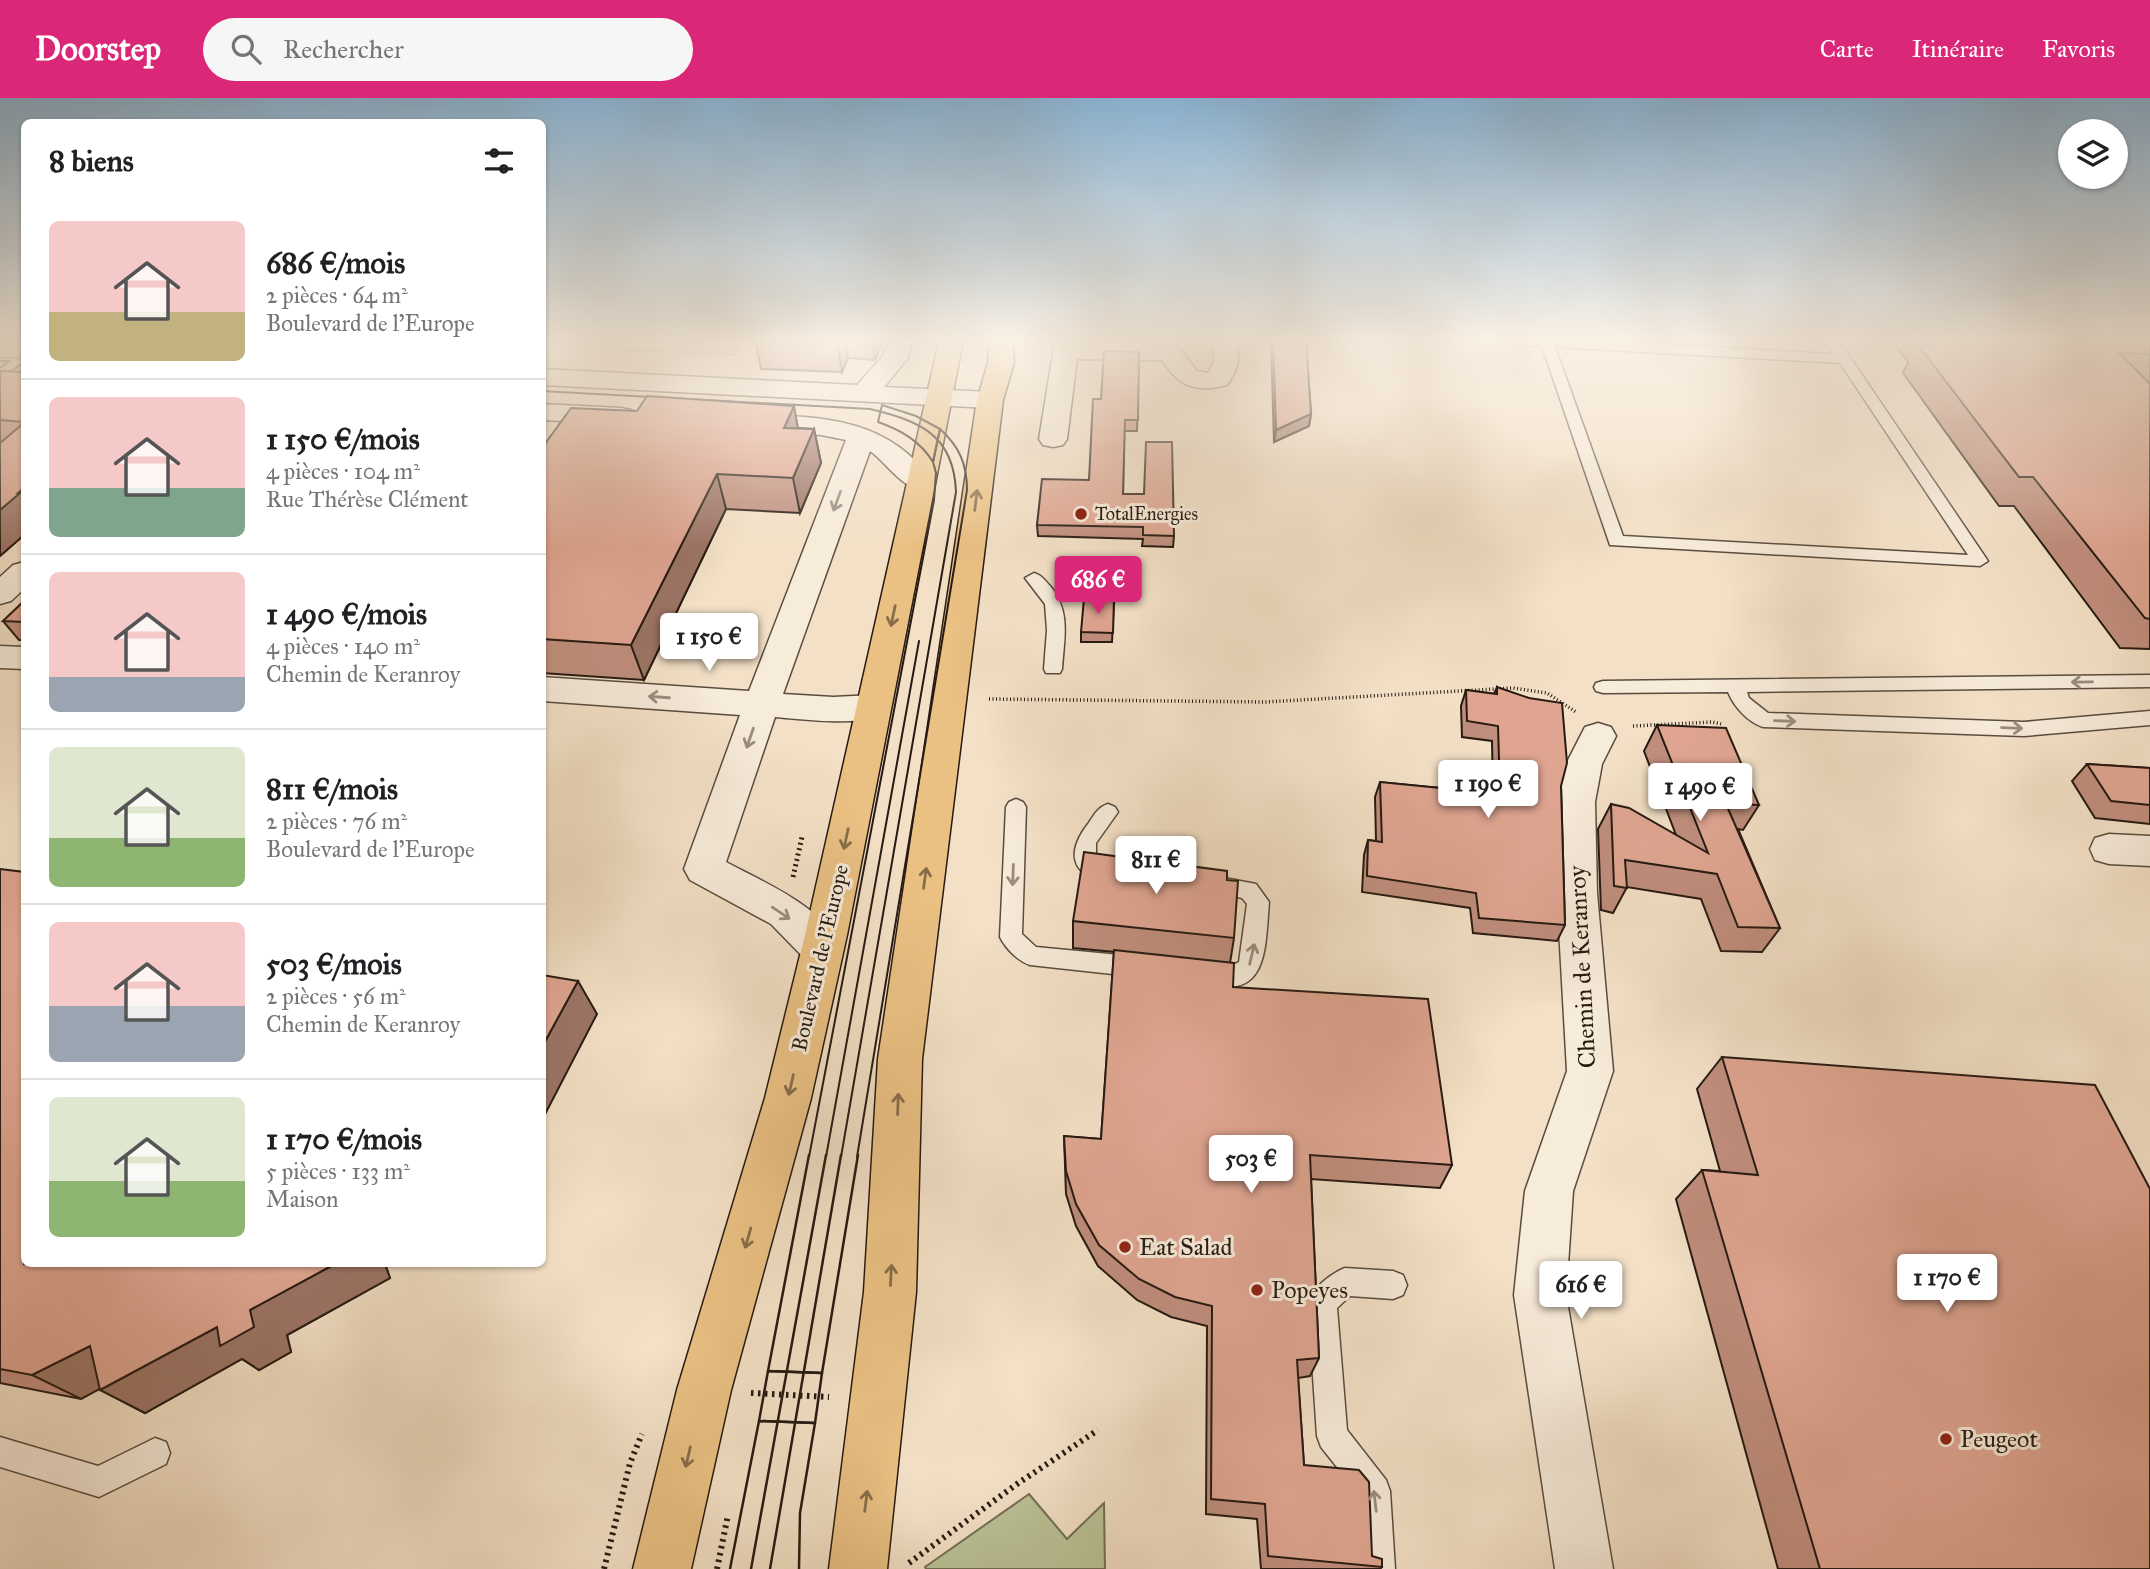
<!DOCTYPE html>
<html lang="fr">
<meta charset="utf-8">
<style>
:root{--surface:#fff;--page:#f6f6f6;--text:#202124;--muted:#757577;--line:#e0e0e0;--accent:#db2777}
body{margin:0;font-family:"IM FELL Great Primer",serif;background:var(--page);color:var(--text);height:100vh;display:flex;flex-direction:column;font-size:26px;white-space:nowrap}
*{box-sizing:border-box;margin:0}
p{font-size:23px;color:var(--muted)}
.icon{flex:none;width:38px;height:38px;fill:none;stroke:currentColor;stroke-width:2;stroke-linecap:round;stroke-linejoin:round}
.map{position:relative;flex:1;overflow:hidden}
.details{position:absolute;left:21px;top:21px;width:525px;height:1148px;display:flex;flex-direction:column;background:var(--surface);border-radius:10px;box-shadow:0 2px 5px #0004}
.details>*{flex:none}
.controls{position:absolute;left:2058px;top:21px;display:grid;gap:14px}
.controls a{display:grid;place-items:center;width:70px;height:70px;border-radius:50%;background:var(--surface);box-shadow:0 2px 5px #0004;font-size:35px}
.price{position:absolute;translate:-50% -60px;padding:0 16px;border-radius:7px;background:#fff;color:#222;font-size:23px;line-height:46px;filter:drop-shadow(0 2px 4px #0008)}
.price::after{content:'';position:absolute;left:50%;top:42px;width:21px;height:16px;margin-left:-10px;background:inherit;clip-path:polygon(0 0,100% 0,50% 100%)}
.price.on{background:var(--accent);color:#fff}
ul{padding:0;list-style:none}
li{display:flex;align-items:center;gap:21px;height:175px;padding:0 28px}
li+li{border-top:2px solid var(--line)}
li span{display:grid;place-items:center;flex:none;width:196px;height:140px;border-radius:10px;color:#555}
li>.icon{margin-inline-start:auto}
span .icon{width:84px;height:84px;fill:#fffc;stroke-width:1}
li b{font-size:30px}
h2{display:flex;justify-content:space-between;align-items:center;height:84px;padding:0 28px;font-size:30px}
header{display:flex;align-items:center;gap:42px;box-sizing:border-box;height:98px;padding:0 35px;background:var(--accent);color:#fff}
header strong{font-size:33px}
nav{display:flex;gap:38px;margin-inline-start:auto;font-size:24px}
.search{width:490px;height:63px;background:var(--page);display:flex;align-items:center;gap:18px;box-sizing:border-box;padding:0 24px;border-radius:38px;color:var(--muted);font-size:26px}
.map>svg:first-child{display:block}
.green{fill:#bac296;stroke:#706e54;stroke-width:2}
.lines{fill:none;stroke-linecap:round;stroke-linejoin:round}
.service-casing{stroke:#594c3f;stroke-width:3}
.minor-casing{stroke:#594c3f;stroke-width:3}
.primary-casing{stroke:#261a12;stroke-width:3}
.path-far2{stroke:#261a12;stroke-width:3.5;stroke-dasharray:1 2.5;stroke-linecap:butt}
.path-far1{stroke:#261a12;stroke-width:5;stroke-dasharray:2 3.5;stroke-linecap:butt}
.path{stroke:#261a12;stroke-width:6;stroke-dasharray:2.5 4.5;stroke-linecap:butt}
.service{fill:#f7ebda;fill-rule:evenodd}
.minor{fill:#f7ebda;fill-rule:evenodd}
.primary{fill:#eac083;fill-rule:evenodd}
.tram-far1{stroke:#261a12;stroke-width:2}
.tram{stroke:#261a12;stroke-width:2.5}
.wall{fill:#c08e7d;stroke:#261a12;stroke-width:2}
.shaded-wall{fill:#9c7466;stroke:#261a12;stroke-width:2}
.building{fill:#dfa591;stroke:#261a12;stroke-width:2}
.oneway{stroke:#886d4a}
.oneway2{stroke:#998d80}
.poi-dot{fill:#8f2418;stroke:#f7ebda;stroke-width:2.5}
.labels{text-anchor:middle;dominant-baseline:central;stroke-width:6;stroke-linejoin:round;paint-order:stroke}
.far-poi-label{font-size:18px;fill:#261a12;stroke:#f7ebda;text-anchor:start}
.street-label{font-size:21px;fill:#261a12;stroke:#f7ebda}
.near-street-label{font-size:24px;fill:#261a12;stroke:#f7ebda}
.near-poi-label{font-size:24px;fill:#261a12;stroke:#f7ebda;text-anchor:start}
</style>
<header>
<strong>Doorstep</strong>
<div class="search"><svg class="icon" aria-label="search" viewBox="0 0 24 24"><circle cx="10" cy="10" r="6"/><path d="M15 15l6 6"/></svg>Rechercher</div>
<nav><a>Carte</a><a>Itinéraire</a><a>Favoris</a></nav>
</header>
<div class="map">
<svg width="2150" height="1471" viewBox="0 0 2150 1471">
<rect width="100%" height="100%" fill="#f3e0c6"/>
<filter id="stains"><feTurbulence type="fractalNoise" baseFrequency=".00286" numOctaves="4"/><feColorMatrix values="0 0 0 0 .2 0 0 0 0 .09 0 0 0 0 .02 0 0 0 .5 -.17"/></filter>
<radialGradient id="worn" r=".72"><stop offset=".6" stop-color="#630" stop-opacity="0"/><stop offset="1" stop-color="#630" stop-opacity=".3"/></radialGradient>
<path class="green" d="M 1029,1396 L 1067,1441 L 1104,1405 L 1105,1471 L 926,1471 L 925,1469 Z"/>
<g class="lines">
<defs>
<g id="service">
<path d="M 1511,243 L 1596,243 L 1834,256 L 1825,243 L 1839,243 L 1988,463 L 1980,468 L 1610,447 L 1542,248 L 1518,247 ZM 1555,249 L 1840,265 L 1968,457 L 1623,438 Z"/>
<path d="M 1034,475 C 1042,477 1045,483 1051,489 C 1071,514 1064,541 1062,571 L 1060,575 L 1046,575 L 1044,571 L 1047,532 L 1045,506 L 1025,480 Z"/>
<path d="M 2150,577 L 2150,589 L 1747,594 L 1749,600 L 1768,615 L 2024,624 L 2150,613 L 2150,627 L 2024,638 L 1763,629 C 1748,624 1734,609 1728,594 L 1603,595 L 1596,593 L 1594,589 L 1596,585 L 1603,583 Z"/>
<path d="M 1016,701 L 1023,704 L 1026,709 L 1022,836 L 1036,849 L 1140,859 L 1148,862 L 1152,869 L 1148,876 L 1140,879 L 1030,867 C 1018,863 1006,851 1000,839 L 1006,709 L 1009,704 Z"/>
<path d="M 1108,706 L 1115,709 L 1118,714 L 1096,745 L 1096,760 L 1111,775 L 1108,781 L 1100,783 C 1067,773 1070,749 1088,726 C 1094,717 1098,709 1108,706 Z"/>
<path d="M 1209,777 L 1256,786 L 1269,804 C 1265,854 1268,907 1198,883 L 1194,876 L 1198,869 C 1212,864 1225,872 1239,864 L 1247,806 L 1242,800 L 1201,792 L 1198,786 L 1201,780 Z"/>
<path d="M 1345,1170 L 1393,1173 L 1403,1177 L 1407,1187 L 1403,1197 L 1393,1201 L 1350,1198 L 1337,1210 L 1347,1332 L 1386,1382 L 1390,1393 L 1395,1471 L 1363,1471 L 1360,1398 L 1321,1349 L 1317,1338 L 1308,1204 C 1314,1189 1330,1176 1345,1170 Z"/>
<path d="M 0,1339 L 98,1368 L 155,1340 L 166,1344 L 170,1355 L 166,1366 L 99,1399 L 0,1369 Z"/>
</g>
<g id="minor">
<path d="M 0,243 L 24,246 L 24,260 L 0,259 Z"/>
<path d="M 889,243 L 913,243 L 907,261 L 884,289 L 990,294 L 999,296 L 1003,302 L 999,308 L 990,310 L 542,287 L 542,271 L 857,287 L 882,259 Z"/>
<path d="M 1055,243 L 1170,247 L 1179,250 L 1197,273 L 1208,275 L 1214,263 L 1213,243 L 1237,243 C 1240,261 1238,273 1227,287 C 1196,295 1179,289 1162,262 L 1077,261 L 1067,341 L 1063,347 L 1053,349 L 1043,347 L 1039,341 Z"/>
<path d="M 542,306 L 621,310 L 631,312 L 634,318 L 631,324 L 621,326 L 542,322 Z"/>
<path d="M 744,316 C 817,319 887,317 933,384 L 929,390 C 904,396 889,366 870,353 L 783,596 L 833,599 L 874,597 L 886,601 L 891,609 L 886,617 C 851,628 811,622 775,619 L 726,764 C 767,786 820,807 843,851 L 837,863 L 822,868 L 807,863 L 771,826 L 690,782 L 684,771 L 740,617 L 542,603 L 542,579 L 749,593 L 846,342 L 821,337 L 734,330 L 730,324 L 734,318 Z"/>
<path d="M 24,464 L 24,491 L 11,503 L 0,506 L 0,479 L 13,467 Z"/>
<path d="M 0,548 L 24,549 L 24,571 L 0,570 Z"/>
<path d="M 1598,625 L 1611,629 L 1616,638 L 1602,666 L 1595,704 L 1597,795 L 1613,973 L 1573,1093 L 1566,1197 L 1613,1471 L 1555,1471 L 1514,1197 L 1525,1093 L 1567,973 L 1557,795 L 1557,704 L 1566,666 L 1585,629 Z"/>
<path d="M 2109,736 L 2150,738 L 2150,768 L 2109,766 L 2095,762 L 2090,751 L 2095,740 Z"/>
</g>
<g id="primary">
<path d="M 939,243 L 963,243 L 847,837 L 811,1000 L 731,1292 L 691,1471 L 633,1471 L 677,1292 L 765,1000 L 805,837 Z"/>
<path d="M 989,243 L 1013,243 L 1014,265 L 1003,302 L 922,961 L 916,1194 L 887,1471 L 829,1471 L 864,1194 L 878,961 L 977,302 L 988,265 Z"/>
</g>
</defs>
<use href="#service" class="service-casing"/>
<use href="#minor" class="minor-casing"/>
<use href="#primary" class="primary-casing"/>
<g class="path-far2">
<path d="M 617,251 L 735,256"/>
<path d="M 734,257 L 742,243"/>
<path d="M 989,601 L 1265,604 L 1513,590 L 1547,595 L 1576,614"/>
<path d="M 1633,628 L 1712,624 L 1721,626"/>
</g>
<path class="path-far1" d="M 793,779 L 802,739"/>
<g class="path">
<path d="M 751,1295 L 829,1299"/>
<path d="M 909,1465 L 1017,1386 L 1098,1332"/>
<path d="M 604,1471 L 630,1365 L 642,1336"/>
<path d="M 717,1471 L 728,1417"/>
</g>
<use href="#service" class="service"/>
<use href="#minor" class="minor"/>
<use href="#primary" class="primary"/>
<g class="tram-far1">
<path d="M 0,263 L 9,263 L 0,270"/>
<path d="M 24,264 L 7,276 L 24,277"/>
<path d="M 542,293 L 870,311 C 920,323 954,337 956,394 L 841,1059"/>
<path d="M 882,307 L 916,318 L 940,331 L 933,364 C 920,343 901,332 878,324 Z"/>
<path d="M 809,1059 L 934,402 L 936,375 L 933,364 L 940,331 C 959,348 967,366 967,392 L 857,1059"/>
<path d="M 826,1059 L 919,543"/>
</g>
<g class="tram">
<path d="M 809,1057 L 768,1273 L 822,1275 L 858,1057"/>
<path d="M 768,1273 L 822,1275 L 815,1325 L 759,1323 Z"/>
<path d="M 730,1471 L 759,1323 L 815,1325 L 800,1415 L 799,1471"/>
<path d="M 751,1471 L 826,1057"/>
<path d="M 770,1471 L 841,1057"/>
</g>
</g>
<g class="wall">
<path d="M 755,243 L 883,243 L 875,262 L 848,260 L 842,274 L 761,271 Z"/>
<path d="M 1271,243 L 1306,243 L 1311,316 L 1309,328 L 1274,344 Z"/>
<path d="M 1892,243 L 2150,243 L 2150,284 L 2148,284 L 2150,286 L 2150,551 L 2120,550 L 2014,408 L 1999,408 L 1903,275 L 1908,264 Z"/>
<path d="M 1139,254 L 1137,333 L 1124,333 L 1123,396 L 1174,438 L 1173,449 L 1142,448 L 1143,441 L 1038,438 L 1037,427 L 1089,382 L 1101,301 Z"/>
<path d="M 0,273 L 24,274 L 24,437 L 0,458 Z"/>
<path d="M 798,330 L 814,331 L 821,365 L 800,415 L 726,411 L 644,582 L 542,575 L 542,350 Z"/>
<path d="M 1114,501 L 1112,544 L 1081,544 L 1081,534 Z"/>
<path d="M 24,503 L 24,542 L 19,542 L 3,523 Z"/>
<path d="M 1497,589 L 1561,688 L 1565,827 L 1557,843 L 1473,835 L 1470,810 L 1362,794 L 1364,757 L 1368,742 L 1376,743 L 1375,699 L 1380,684 L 1493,695 L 1492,643 L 1462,639 L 1461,608 L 1466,592 L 1494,596 Z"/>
<path d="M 1657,627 L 1759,707 L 1743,732 L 1738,731 L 1780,830 L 1762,854 L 1721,853 L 1701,801 L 1627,789 L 1613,815 L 1601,812 L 1598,731 L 1611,706 L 1676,737 L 1644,653 Z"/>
<path d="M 2087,666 L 2150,670 L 2150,726 L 2095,720 L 2072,683 Z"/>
<path d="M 0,771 L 24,1166 L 385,1166 L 390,1180 L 287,1237 L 291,1254 L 259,1272 L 242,1261 L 145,1315 L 99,1291 L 81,1301 L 0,1285 Z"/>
<path d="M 1227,782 L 1234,840 L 1230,865 L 1233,889 L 1452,1067 L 1440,1090 L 1311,1081 L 1319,1260 L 1310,1278 L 1298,1280 L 1304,1367 L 1372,1458 L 1382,1469 L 1380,1471 L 1261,1471 L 1257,1421 L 1206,1416 L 1207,1228 L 1171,1219 L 1137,1202 L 1098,1168 L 1076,1128 L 1066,1096 L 1064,1038 L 1101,1041 L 1114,854 L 1073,850 L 1073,823 Z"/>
<path d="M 1722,959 L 2150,1471 L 1778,1471 L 1676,1101 L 1702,1072 L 1720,1073 L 1697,991 Z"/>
</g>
<g class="shaded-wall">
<path d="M 837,243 L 845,243 L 848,260 L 842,274 Z"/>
<path d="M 873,243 L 883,243 L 875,262 Z"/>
<path d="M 794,308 L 800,342 L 784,330 Z"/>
<path d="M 1311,316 L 1309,328 L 1274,344 L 1276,332 Z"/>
<path d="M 814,331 L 821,365 L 800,415 L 793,380 Z"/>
<path d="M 717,376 L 726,411 L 644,582 L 631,547 Z"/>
<path d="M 24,390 L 24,437 L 0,458 L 0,412 Z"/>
<path d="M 578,883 L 597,916 L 542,1022 L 542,949 Z"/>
<path d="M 335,1166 L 385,1166 L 390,1180 L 287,1237 L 291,1254 L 259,1272 L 242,1261 L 145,1315 L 100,1292 Z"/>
<path d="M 90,1248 L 135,1272 L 81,1301 L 32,1277 Z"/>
</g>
<g class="building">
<path d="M 1273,243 L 1306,243 L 1311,316 L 1276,332 Z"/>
<path d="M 1928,243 L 2150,243 L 2150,256 L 2119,255 L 2150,286 L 2150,521 L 2145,520 L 2033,379 L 2019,379 L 1918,247 L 1932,248 Z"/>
<path d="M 1104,253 L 1139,254 L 1138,322 L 1125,322 L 1123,396 L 1144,396 L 1146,344 L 1172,344 L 1174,438 L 1143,437 L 1143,429 L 1037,427 L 1042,381 L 1089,382 L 1093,301 L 1101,301 Z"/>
<path d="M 0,273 L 24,274 L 24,324 L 0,322 Z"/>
<path d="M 647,298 L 794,308 L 784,330 L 814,331 L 793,380 L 717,376 L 631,547 L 542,541 L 542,350 L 571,310 L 637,313 Z"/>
<path d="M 24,325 L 24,390 L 18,395 L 20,395 L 0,412 L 0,345 Z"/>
<path d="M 1084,500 L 1114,501 L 1113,535 L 1081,534 Z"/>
<path d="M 24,503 L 24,524 L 3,523 Z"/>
<path d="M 1497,589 L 1529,600 L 1562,605 L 1567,665 L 1561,688 L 1565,827 L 1479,820 L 1476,795 L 1367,778 L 1368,742 L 1382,744 L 1380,684 L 1500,696 L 1498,628 L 1467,623 L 1466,592 L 1497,596 Z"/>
<path d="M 1657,627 L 1726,630 L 1759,707 L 1726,706 L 1780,830 L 1738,829 L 1717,776 L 1625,762 L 1627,790 L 1614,788 L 1611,706 L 1629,710 L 1708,755 Z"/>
<path d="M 2087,666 L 2150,670 L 2150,707 L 2111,703 Z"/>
<path d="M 1084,754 L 1227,773 L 1227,782 L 1238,783 L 1234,840 L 1073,823 Z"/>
<path d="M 0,771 L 24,774 L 24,1166 L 335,1166 L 250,1212 L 254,1229 L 220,1248 L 217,1229 L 100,1292 L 90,1248 L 32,1277 L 0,1271 Z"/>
<path d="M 1114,852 L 1234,865 L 1233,889 L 1428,901 L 1452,1067 L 1310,1057 L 1319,1260 L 1297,1262 L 1304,1367 L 1359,1372 L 1369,1384 L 1372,1458 L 1382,1461 L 1382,1469 L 1268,1458 L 1265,1406 L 1211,1401 L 1212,1208 L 1175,1199 L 1139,1181 L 1099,1147 L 1076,1106 L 1066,1073 L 1064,1038 L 1101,1041 Z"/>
<path d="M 542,877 L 578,883 L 542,949 Z"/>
<path d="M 1722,959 L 2095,987 L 2150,1091 L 2150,1471 L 1820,1471 L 1702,1072 L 1758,1077 Z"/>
</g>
<defs><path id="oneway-shaft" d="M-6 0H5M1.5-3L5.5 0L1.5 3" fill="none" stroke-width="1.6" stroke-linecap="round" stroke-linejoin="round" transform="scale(1.75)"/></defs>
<g class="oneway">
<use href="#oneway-shaft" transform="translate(976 402) rotate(-83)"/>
<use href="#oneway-shaft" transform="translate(893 518) rotate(102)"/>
<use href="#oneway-shaft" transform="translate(846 741) rotate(102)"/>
<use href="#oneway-shaft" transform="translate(925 780) rotate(-82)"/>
<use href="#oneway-shaft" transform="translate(791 987) rotate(103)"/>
<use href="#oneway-shaft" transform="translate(898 1006) rotate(-88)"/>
<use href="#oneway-shaft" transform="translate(748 1140) rotate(106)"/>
<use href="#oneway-shaft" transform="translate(891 1177) rotate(-87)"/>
<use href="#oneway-shaft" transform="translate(688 1359) rotate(103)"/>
<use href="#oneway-shaft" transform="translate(866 1403) rotate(-83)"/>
</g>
<g class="oneway2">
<use href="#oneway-shaft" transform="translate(837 403) rotate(110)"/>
<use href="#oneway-shaft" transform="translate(2082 584) rotate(179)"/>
<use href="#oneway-shaft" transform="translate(659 599) rotate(-176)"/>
<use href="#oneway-shaft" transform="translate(1785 623) rotate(2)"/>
<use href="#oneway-shaft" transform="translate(2012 630) rotate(2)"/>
<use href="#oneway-shaft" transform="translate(750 640) rotate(109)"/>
<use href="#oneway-shaft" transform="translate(1013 777) rotate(92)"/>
<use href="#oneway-shaft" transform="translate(781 815) rotate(34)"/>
<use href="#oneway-shaft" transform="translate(1252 856) rotate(-77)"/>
<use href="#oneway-shaft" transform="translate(1375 1403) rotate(-97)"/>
</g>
<linearGradient id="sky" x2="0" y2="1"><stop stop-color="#8bb6d8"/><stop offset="0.54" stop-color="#faf1e5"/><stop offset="1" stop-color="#faf1e5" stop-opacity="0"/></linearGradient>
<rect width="2150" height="449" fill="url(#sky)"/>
<g class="poi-dot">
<circle cx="1081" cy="416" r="7"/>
<circle cx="1125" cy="1149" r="7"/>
<circle cx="1257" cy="1192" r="7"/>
<circle cx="1946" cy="1341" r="7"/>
</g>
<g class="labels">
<g class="far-poi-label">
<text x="1095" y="416">TotalEnergies</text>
</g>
<g class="street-label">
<text transform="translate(820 860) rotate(-77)">Boulevard de l'Europe</text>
</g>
<g class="near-street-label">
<text transform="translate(1582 869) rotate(-93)">Chemin de Keranroy</text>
</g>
<g class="near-poi-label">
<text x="1139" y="1149">Eat Salad</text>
<text x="1271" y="1192">Popeyes</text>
<text x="1960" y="1341">Peugeot</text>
</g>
</g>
<rect width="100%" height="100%" filter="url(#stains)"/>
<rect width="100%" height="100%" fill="url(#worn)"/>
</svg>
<div class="controls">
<a><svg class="icon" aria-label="layers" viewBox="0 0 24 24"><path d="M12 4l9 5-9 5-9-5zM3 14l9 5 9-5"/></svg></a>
</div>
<b class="price on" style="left:1098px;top:518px">686 €</b>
<b class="price" style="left:709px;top:575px">1 150 €</b>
<b class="price" style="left:1488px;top:722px">1 190 €</b>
<b class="price" style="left:1700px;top:725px">1 490 €</b>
<b class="price" style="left:1156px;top:798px">811 €</b>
<b class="price" style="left:1251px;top:1097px">503 €</b>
<b class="price" style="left:1947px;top:1216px">1 170 €</b>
<b class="price" style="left:1581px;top:1223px">616 €</b>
<section class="details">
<h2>8 biens<svg class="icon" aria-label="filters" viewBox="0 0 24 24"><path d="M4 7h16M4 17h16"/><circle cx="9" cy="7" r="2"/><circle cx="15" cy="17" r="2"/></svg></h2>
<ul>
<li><span style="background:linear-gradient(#f6c9c9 65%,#c2b280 0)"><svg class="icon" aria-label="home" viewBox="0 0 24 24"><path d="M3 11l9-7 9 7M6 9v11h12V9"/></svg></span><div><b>686 €/mois</b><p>2 pièces · 64 m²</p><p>Boulevard de l'Europe</p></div></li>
<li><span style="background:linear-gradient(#f6c9c9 65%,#7fa58c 0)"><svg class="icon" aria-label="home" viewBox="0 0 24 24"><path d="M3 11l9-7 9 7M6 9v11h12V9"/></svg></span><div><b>1 150 €/mois</b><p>4 pièces · 104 m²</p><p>Rue Thérèse Clément</p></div></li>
<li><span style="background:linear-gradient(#f6c9c9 75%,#9aa5b1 0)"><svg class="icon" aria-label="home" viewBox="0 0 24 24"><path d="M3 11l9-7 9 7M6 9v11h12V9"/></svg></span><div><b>1 490 €/mois</b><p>4 pièces · 140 m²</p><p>Chemin de Keranroy</p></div></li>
<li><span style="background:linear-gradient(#dfe7d0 65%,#8fb573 0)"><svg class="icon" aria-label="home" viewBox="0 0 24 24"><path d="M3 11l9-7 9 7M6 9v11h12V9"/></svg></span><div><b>811 €/mois</b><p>2 pièces · 76 m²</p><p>Boulevard de l'Europe</p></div></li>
<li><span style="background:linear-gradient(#f6c9c9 60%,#9aa5b1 0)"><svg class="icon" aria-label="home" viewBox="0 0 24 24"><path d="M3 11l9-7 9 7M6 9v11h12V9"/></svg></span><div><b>503 €/mois</b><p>2 pièces · 56 m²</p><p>Chemin de Keranroy</p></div></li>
<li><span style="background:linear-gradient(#dfe7d0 60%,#8fb573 0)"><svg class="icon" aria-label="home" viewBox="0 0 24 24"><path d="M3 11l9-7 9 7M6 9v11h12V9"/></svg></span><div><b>1 170 €/mois</b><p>5 pièces · 133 m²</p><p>Maison</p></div></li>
</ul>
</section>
</div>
